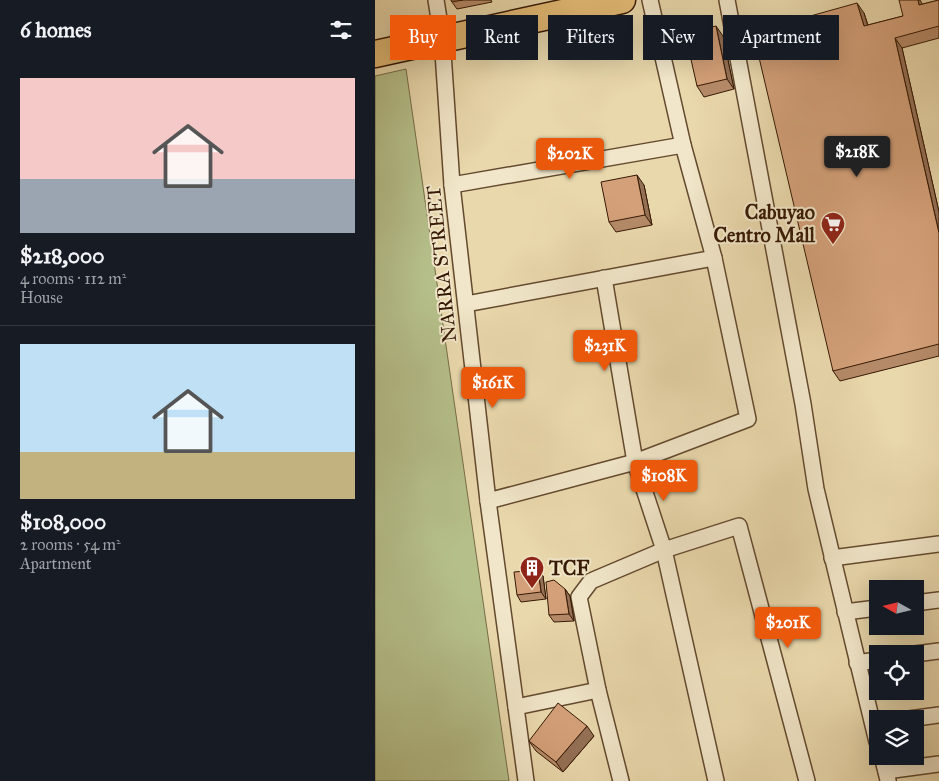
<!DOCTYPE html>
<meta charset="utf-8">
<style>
:root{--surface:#171b24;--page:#20242c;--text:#f1f3f6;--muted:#9ea1a6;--line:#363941;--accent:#ea580c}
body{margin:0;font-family:"IM FELL Great Primer",serif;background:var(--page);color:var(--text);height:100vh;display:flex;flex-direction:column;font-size:19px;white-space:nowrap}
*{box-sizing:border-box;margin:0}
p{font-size:16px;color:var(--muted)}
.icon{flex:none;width:28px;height:28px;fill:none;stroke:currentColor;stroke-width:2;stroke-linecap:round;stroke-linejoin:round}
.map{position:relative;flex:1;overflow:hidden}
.sheet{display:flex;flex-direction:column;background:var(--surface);width:375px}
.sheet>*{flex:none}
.guide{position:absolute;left:15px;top:15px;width:474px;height:45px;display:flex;gap:10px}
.needle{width:32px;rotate:278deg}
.fabs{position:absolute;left:494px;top:580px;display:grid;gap:10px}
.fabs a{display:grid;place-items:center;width:55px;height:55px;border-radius:0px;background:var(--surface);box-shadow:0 5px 20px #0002;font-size:25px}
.price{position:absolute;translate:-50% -42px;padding:0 11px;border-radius:5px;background:var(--accent);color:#fff;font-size:16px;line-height:32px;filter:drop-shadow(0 1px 2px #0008)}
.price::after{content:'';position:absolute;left:50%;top:30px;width:15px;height:11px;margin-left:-8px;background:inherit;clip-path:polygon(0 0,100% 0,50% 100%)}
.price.on{background:#222;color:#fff}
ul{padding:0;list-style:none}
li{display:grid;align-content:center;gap:10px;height:265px;padding:0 20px}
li+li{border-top:1px solid var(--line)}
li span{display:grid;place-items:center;height:155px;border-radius:0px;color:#555}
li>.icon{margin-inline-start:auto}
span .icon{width:90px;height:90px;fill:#fffc;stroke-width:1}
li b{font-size:21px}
h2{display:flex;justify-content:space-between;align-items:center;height:60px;padding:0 20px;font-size:21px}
.pill{padding:0 18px;border-radius:0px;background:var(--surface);box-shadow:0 5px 20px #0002;font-size:18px;line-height:45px}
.pill.on{background:var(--accent);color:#fff}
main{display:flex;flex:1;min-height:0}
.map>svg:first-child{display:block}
.green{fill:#b5bf8a;stroke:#766c47}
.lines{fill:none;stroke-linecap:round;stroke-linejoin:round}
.street-casing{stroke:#63492e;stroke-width:18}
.highway-casing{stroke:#361904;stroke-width:29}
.street{stroke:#f1e6c9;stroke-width:15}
.highway{stroke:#e4bc76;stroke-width:26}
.wall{fill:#b58a68;stroke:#361904}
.shaded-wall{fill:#947055;stroke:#361904}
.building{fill:#d3a079;stroke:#361904}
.labels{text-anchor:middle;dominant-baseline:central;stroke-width:4;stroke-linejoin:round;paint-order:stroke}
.poi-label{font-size:20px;font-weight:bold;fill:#361904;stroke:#f1e6c9;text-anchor:end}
.street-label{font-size:20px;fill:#361904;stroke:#f1e6c9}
</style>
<main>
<section class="sheet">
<h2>6 homes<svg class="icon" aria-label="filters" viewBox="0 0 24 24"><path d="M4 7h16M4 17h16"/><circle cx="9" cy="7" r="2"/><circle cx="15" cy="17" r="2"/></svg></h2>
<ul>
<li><span style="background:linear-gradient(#f6c9c9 65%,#9aa5b1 0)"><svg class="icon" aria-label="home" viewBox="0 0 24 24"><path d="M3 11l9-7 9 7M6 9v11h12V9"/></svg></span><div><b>$218,000</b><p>4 rooms · 112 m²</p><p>House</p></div></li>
<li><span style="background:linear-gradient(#bfe0f5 70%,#c2b280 0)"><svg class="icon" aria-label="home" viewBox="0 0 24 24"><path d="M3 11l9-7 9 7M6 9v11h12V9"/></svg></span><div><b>$108,000</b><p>2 rooms · 54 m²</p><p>Apartment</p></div></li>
</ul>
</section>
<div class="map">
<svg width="564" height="781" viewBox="0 0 564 781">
<rect width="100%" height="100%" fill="#e9d8ac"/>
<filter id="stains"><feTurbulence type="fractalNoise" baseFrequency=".004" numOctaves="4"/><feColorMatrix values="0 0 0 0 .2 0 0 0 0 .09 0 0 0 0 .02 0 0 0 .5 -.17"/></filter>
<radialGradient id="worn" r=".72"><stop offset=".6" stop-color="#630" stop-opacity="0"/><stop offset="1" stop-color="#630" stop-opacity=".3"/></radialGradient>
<path class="green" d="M 31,69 L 134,781 L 0,781 L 0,76 Z"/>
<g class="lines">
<defs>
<g id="street">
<path d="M 61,0 L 67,38 L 77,185 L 113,501 L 151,781"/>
<path d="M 352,0 L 428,404 L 441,489 L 502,742"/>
<path d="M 77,185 L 308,145"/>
<path d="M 229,278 L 260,462 L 289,550 L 341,781"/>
<path d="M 91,304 L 339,258"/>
<path d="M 113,501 L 260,462 L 373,419 L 339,258 L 308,145 L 275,0"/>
<path d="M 457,558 L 564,544"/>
<path d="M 540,603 L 564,600"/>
<path d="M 470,612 L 502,608"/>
<path d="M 540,654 L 564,651"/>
<path d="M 482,663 L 502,660"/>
<path d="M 141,707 L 223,690"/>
<path d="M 534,719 L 564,715"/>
<path d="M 507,756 L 513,780"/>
<path d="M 511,771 L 564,764"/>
<path d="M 246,781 L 223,690 L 204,597 L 216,581 L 289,550 L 364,526 L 432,781"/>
</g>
<path id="highway" d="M 0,54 L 247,0"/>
</defs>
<use href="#street" class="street-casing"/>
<use href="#highway" class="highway-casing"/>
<use href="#street" class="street"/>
<use href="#highway" class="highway"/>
</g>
<g class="wall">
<path d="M 76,0 L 116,0 L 117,2 L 82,9 L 77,2 Z"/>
<path d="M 564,0 L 564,38 L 527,48 L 564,212 L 564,356 L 465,381 L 458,371 L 489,13 L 493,25 L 528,16 L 548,4 Z"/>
<path d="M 348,36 L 359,89 L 329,97 L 322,86 Z"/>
<path d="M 269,185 L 277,225 L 241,232 L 234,222 Z"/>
<path d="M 168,576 L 171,599 L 146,602 L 142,595 Z"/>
<path d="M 190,589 L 195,596 L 199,621 L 179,622 L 174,615 Z"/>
<path d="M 219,736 L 188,772 L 161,751 L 154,741 Z"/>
</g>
<g class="shaded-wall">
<path d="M 543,0 L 545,0 L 548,5 L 544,5 Z"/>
<path d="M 482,3 L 489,13 L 496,36 L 489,26 Z"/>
<path d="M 341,26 L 348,36 L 359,89 L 352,79 Z"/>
<path d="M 520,38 L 527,48 L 564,212 L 564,233 Z"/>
<path d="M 262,175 L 269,185 L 277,225 L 270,215 Z"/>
<path d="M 163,570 L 168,576 L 171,599 L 166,592 Z"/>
<path d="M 190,589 L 195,596 L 199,621 L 194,614 Z"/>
<path d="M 212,726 L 219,736 L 188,772 L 181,762 Z"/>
</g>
<g class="building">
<path d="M 76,0 L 88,0 L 77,2 Z"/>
<path d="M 524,0 L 543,0 L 544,5 L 564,0 L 564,26 L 520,38 L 564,233 L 564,344 L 458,371 L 378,32 L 482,3 L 489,26 L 528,16 Z"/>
<path d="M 341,26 L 352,79 L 322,86 L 310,33 Z"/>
<path d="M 262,175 L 270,215 L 234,222 L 226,182 Z"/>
<path d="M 163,570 L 166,592 L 142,595 L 139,572 Z"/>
<path d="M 179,580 L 190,589 L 194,614 L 174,615 L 171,582 Z"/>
<path d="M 183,703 L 212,726 L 181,762 L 154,741 Z"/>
</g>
<defs>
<symbol id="supermarket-pin" viewBox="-11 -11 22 30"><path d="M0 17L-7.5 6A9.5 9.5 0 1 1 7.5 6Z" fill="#8f2418" stroke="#f1e6c9"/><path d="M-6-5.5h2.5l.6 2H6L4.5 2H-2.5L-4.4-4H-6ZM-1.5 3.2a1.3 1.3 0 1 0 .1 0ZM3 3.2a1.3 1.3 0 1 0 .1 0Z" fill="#fff"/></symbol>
<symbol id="building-pin" viewBox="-11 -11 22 30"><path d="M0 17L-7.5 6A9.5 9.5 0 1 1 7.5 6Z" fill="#8f2418" stroke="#f1e6c9"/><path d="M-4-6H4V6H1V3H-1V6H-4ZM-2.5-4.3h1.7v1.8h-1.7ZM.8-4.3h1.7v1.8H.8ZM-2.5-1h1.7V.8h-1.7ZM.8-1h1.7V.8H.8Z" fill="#fff"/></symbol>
</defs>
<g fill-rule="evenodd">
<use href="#supermarket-pin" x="444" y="210" width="28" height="38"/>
<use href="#building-pin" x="143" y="554" width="28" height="38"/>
</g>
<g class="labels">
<g class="poi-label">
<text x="440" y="212">Cabuyao<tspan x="440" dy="23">Centro Mall</tspan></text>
<text x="174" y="568" text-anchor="start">TCF</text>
</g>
<g class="street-label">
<text transform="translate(66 264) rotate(-96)">NARRA STREET</text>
</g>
</g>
<rect width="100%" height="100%" filter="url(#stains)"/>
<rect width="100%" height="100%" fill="url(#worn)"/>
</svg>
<div class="fabs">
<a><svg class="needle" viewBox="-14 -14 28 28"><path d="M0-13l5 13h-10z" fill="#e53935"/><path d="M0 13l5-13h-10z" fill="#9ea1a6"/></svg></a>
<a><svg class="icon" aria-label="locate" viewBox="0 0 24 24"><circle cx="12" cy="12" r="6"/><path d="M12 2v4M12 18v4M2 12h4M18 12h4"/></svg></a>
<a><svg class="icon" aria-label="layers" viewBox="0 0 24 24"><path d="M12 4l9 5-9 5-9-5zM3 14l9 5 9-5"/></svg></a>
</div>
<b class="price on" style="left:482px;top:178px">$218K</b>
<b class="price" style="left:195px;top:180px">$202K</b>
<b class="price" style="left:230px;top:372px">$231K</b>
<b class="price" style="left:118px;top:409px">$161K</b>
<b class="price" style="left:289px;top:502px">$108K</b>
<b class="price" style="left:413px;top:649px">$201K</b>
<div class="guide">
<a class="pill on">Buy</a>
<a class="pill">Rent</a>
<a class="pill">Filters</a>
<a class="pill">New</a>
<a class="pill">Apartment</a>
</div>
</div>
</main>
